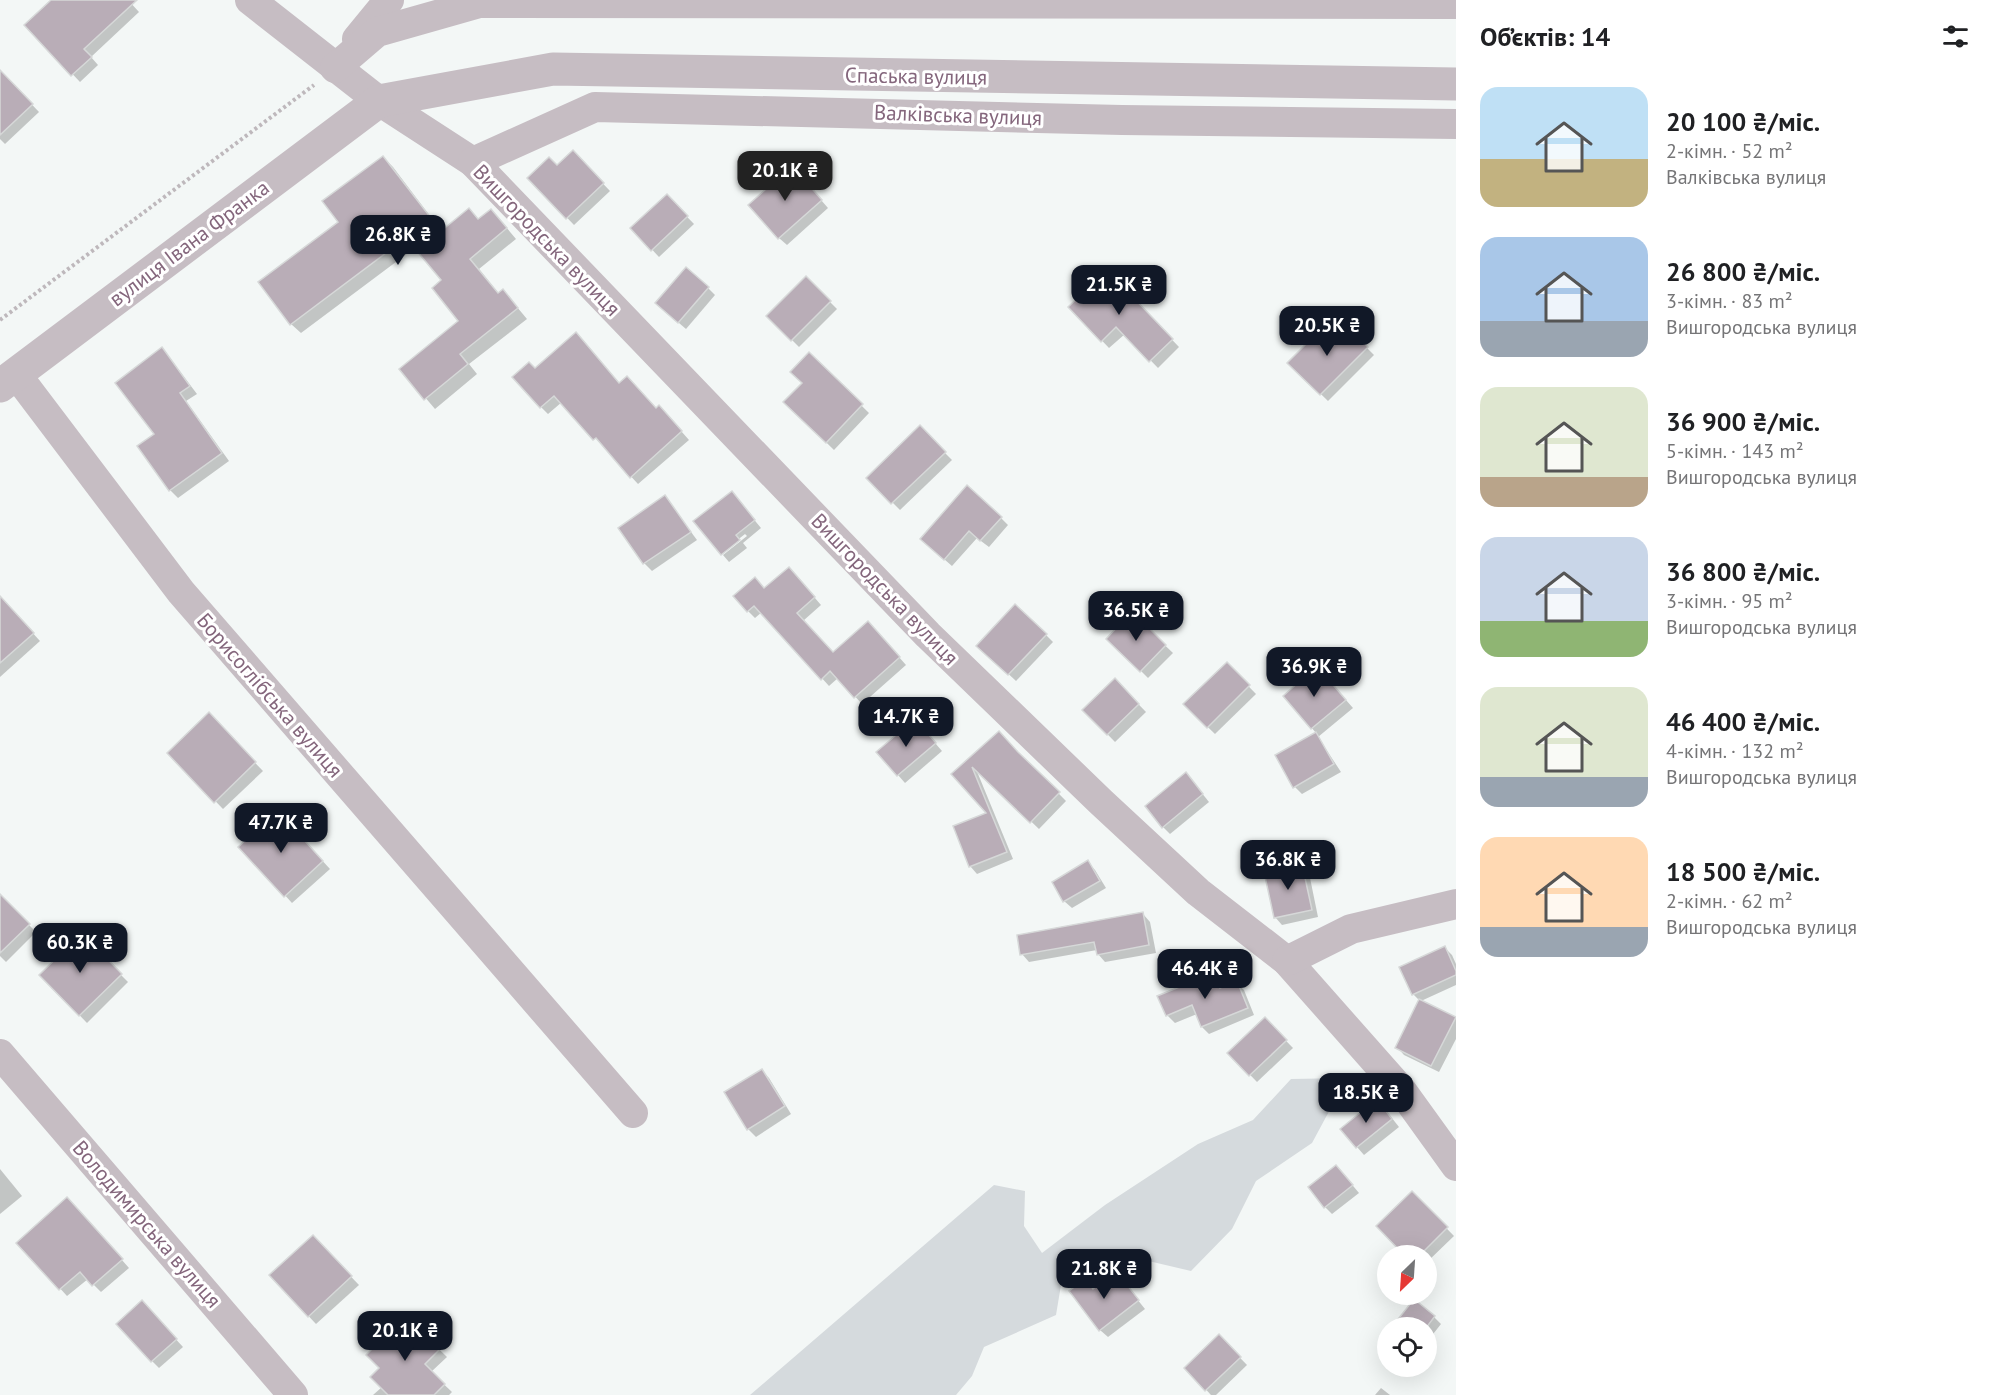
<!DOCTYPE html>
<html lang="uk">
<meta charset="utf-8">
<style>
:root{--surface:#fff;--page:#f2f2f2;--text:#202124;--muted:#757577;--accent:#111827}
body{margin:0;font-family:"PT Sans",sans-serif;background:var(--page);color:var(--text);height:100vh;display:flex;flex-direction:column;font-size:22px;white-space:nowrap}
*{box-sizing:border-box;margin:0}
p{font-size:20px;color:var(--muted)}
.icon{flex:none;width:33px;height:33px;fill:none;stroke:currentColor;stroke-width:2;stroke-linecap:round;stroke-linejoin:round}
.map{position:relative;flex:1;overflow:hidden}
.details{display:flex;flex-direction:column;background:var(--surface);width:540px}
.details>*{flex:none}
.needle{width:39px;rotate:205deg}
.controls{position:absolute;left:1377px;top:1245px;display:grid;gap:12px}
.controls a{display:grid;place-items:center;width:60px;height:60px;border-radius:50%;background:var(--surface);box-shadow:0 6px 24px #0002;font-size:30px}
.price{position:absolute;translate:-50% -51px;padding:0 14px;border-radius:12px;background:var(--accent);color:#fff;font-size:20px;line-height:39px;filter:drop-shadow(0 2px 3px #0008)}
.price::after{content:'';position:absolute;left:50%;top:36px;width:18px;height:14px;margin-left:-9px;background:inherit;clip-path:polygon(0 0,100% 0,50% 100%)}
.price.selected{background:#222;color:#fff}
ul{padding:0;list-style:none}
li{display:flex;align-items:center;gap:18px;height:150px;padding:0 24px}
li span{display:grid;place-items:center;flex:none;width:168px;height:120px;border-radius:18px;color:#555}
li>.icon{margin-inline-start:auto}
span .icon{width:72px;height:72px;fill:#fffc;stroke-width:1}
li b{font-size:26px}
h2{display:flex;justify-content:space-between;align-items:center;height:72px;padding:0 24px;font-size:26px}
main{display:flex;flex:1;min-height:0}
.map>svg:first-child{display:block}
.green{fill:#d5dadd}
.shadow{fill:#0003}
.building{fill:#b9adb7;stroke:#d6d8d8;stroke-width:1.5}
.lines{fill:none;stroke-linecap:round;stroke-linejoin:round}
.path{stroke:#beb8bc;stroke-width:4;stroke-dasharray:3 3;stroke-linecap:butt}
.minor{stroke:#c6bdc3;stroke-width:30}
.tertiary{stroke:#c6bdc3;stroke-width:33}
.labels{text-anchor:middle;dominant-baseline:central;stroke-width:6;stroke-linejoin:round;paint-order:stroke}
.street-label{font-size:21px;fill:#84667c;stroke:#fff}
</style>
<main>
<div class="map">
<svg width="1456" height="1395" viewBox="0 0 1456 1395">
<rect width="100%" height="100%" fill="#f3f7f6"/>
<path class="green" d="M 1347,1078 L 1312,1143 L 1256,1181 L 1232,1229 L 1191,1271 L 1106,1251 L 1061,1285 L 1056,1315 L 984,1347 L 972,1376 L 956,1395 L 750,1395 L 994,1185 L 1025,1191 L 1024,1226 L 1042,1253 L 1105,1205 L 1198,1144 L 1253,1120 L 1291,1079 Z"/>
<g class="shadow">
<path d="M 53,0 L 128,0 L 139,12 L 91,57 L 98,65 L 80,82 L 26,25 Z"/>
<path d="M 0,71 L 39,112 L 5,144 L 0,139 Z"/>
<path d="M 573,152 L 610,191 L 574,225 L 529,178 L 557,167 Z"/>
<path d="M 383,157 L 393,167 L 442,232 L 479,221 L 501,221 L 516,239 L 479,269 L 499,294 L 512,301 L 527,319 L 469,364 L 477,374 L 435,409 L 401,369 L 460,321 L 443,280 L 416,247 L 301,333 L 291,324 L 340,223 Z"/>
<path d="M 800,176 L 828,208 L 787,245 L 779,238 Z"/>
<path d="M 667,196 L 694,224 L 659,257 L 632,228 Z"/>
<path d="M 1107,272 L 1179,347 L 1158,368 L 1125,334 L 1109,348 L 1070,307 Z"/>
<path d="M 806,278 L 837,309 L 799,347 L 768,316 Z"/>
<path d="M 708,288 L 715,295 L 686,329 L 665,311 Z"/>
<path d="M 1346,327 L 1374,355 L 1328,401 L 1289,363 L 1335,337 Z"/>
<path d="M 809,354 L 869,413 L 834,450 L 785,402 L 804,383 Z"/>
<path d="M 169,357 L 197,394 L 186,401 L 229,461 L 178,498 L 170,490 L 139,446 L 156,435 Z"/>
<path d="M 535,370 L 620,384 L 656,410 L 666,414 L 689,440 L 638,484 L 562,402 L 548,414 L 541,407 Z"/>
<path d="M 920,428 L 952,460 L 900,510 L 868,478 Z"/>
<path d="M 732,493 L 761,528 L 743,543 L 747,548 L 729,562 L 723,555 L 747,536 L 745,534 L 721,553 Z"/>
<path d="M 665,497 L 697,540 L 652,571 L 644,563 L 620,528 Z"/>
<path d="M 1001,518 L 1008,525 L 989,547 L 977,538 L 952,566 L 929,546 Z"/>
<path d="M 796,576 L 821,605 L 803,621 L 834,654 L 876,631 L 906,665 L 862,704 L 838,678 L 829,686 L 762,612 L 755,618 L 748,611 L 765,590 Z"/>
<path d="M 0,597 L 40,641 L 0,677 Z"/>
<path d="M 1132,614 L 1173,653 L 1148,678 L 1108,638 Z"/>
<path d="M 1046,635 L 1053,642 L 1016,681 L 986,653 Z"/>
<path d="M 1227,664 L 1256,694 L 1215,734 L 1185,705 Z"/>
<path d="M 1324,675 L 1353,708 L 1318,737 L 1341,772 L 1302,794 L 1295,787 L 1277,755 L 1316,733 L 1285,696 Z"/>
<path d="M 1115,680 L 1146,712 L 1115,742 L 1084,710 Z"/>
<path d="M 209,715 L 263,771 L 223,809 L 169,753 Z"/>
<path d="M 922,728 L 942,751 L 905,783 L 878,752 Z"/>
<path d="M 999,733 L 1066,801 L 1039,829 L 976,769 L 1013,859 L 977,874 L 970,866 L 988,814 L 953,774 Z"/>
<path d="M 1193,782 L 1209,802 L 1170,834 L 1163,827 Z"/>
<path d="M 285,820 L 330,869 L 292,903 L 241,847 Z"/>
<path d="M 1088,862 L 1095,870 L 1106,888 L 1072,908 L 1064,901 Z"/>
<path d="M 1302,866 L 1309,873 L 1318,917 L 1282,925 L 1275,917 Z"/>
<path d="M 0,896 L 36,932 L 6,962 L 0,956 Z"/>
<path d="M 1143,914 L 1150,922 L 1156,953 L 1105,962 L 1098,954 L 1097,950 L 1029,962 L 1022,954 Z"/>
<path d="M 82,936 L 128,982 L 87,1023 L 41,975 Z"/>
<path d="M 1445,948 L 1452,955 L 1456,964 L 1456,985 L 1421,1001 L 1456,1019 L 1456,1039 L 1439,1072 L 1404,1055 L 1397,1047 L 1420,1001 L 1413,994 Z"/>
<path d="M 1214,974 L 1221,982 L 1224,988 L 1236,983 L 1244,990 L 1254,1015 L 1209,1034 L 1202,1027 L 1197,1014 L 1175,1023 L 1167,1015 Z"/>
<path d="M 1265,1019 L 1293,1048 L 1257,1082 L 1229,1053 Z"/>
<path d="M 762,1071 L 769,1078 L 791,1114 L 756,1137 L 748,1129 Z"/>
<path d="M 1384,1108 L 1399,1127 L 1364,1155 L 1357,1147 Z"/>
<path d="M 0,1169 L 22,1196 L 0,1214 Z"/>
<path d="M 1343,1174 L 1359,1193 L 1332,1214 L 1325,1207 Z"/>
<path d="M 1412,1193 L 1454,1236 L 1426,1263 L 1426,1256 L 1407,1256 Z"/>
<path d="M 75,1207 L 129,1268 L 101,1292 L 88,1279 L 67,1296 L 19,1243 Z"/>
<path d="M 313,1237 L 359,1285 L 316,1324 L 271,1276 Z"/>
<path d="M 1116,1273 L 1145,1309 L 1108,1337 L 1100,1330 L 1094,1290 Z"/>
<path d="M 149,1310 L 183,1347 L 159,1368 L 152,1361 Z"/>
<path d="M 406,1317 L 447,1357 L 431,1372 L 452,1392 L 449,1395 L 373,1395 L 382,1387 L 381,1368 Z"/>
<path d="M 1434,1317 L 1441,1324 L 1426,1343 L 1426,1328 L 1393,1328 Z"/>
<path d="M 1219,1336 L 1247,1365 L 1216,1395 L 1211,1395 L 1186,1368 Z"/>
<path d="M 1381,1388 L 1390,1395 L 1375,1395 Z"/>
</g>
<g class="building">
<path d="M 51,0 L 137,0 L 84,49 L 92,57 L 71,76 L 24,25 Z"/>
<path d="M 0,70 L 33,104 L 0,135 Z"/>
<path d="M 573,150 L 604,183 L 566,219 L 527,178 L 549,157 L 557,165 Z"/>
<path d="M 383,156 L 441,231 L 469,208 L 478,219 L 491,209 L 507,228 L 470,259 L 498,293 L 503,289 L 518,308 L 460,354 L 468,364 L 424,400 L 399,369 L 458,321 L 432,288 L 441,280 L 406,238 L 290,325 L 258,282 L 338,222 L 322,201 Z"/>
<path d="M 792,166 L 822,200 L 778,239 L 748,205 Z"/>
<path d="M 667,194 L 688,216 L 651,251 L 630,228 Z"/>
<path d="M 686,267 L 709,287 L 678,323 L 655,303 Z"/>
<path d="M 1107,270 L 1173,339 L 1149,362 L 1116,327 L 1101,342 L 1068,307 Z"/>
<path d="M 806,276 L 831,301 L 791,341 L 766,316 Z"/>
<path d="M 1325,325 L 1335,335 L 1346,325 L 1368,347 L 1320,395 L 1287,363 Z"/>
<path d="M 576,332 L 619,383 L 627,376 L 656,408 L 659,405 L 682,431 L 630,478 L 596,438 L 593,440 L 554,396 L 540,408 L 512,377 L 529,362 L 535,368 Z"/>
<path d="M 162,347 L 190,386 L 180,393 L 222,453 L 169,491 L 137,446 L 154,434 L 115,383 Z"/>
<path d="M 809,352 L 863,404 L 826,443 L 783,402 L 802,383 L 790,372 Z"/>
<path d="M 920,425 L 946,452 L 891,504 L 866,478 Z"/>
<path d="M 967,485 L 1002,517 L 980,541 L 969,531 L 944,560 L 920,539 Z"/>
<path d="M 732,491 L 755,520 L 736,535 L 740,540 L 721,555 L 693,521 Z"/>
<path d="M 665,495 L 691,532 L 643,564 L 618,528 Z"/>
<path d="M 789,567 L 815,597 L 797,613 L 833,652 L 868,621 L 900,657 L 854,698 L 830,671 L 821,680 L 754,606 L 747,612 L 733,596 L 755,577 L 764,588 Z"/>
<path d="M 0,596 L 34,633 L 0,663 Z"/>
<path d="M 1015,604 L 1047,634 L 1008,675 L 976,646 Z"/>
<path d="M 1132,611 L 1166,645 L 1140,672 L 1106,639 Z"/>
<path d="M 1227,662 L 1250,685 L 1207,728 L 1183,704 Z"/>
<path d="M 1317,666 L 1346,700 L 1311,729 L 1283,696 Z"/>
<path d="M 1115,678 L 1139,704 L 1107,735 L 1082,710 Z"/>
<path d="M 209,712 L 256,762 L 214,803 L 167,753 Z"/>
<path d="M 915,719 L 936,743 L 897,776 L 876,752 Z"/>
<path d="M 999,731 L 1018,752 L 1060,792 L 1030,823 L 972,767 L 1007,852 L 969,867 L 953,826 L 986,813 L 951,774 Z"/>
<path d="M 1316,732 L 1334,764 L 1293,788 L 1275,755 Z"/>
<path d="M 1186,772 L 1203,794 L 1162,828 L 1145,806 Z"/>
<path d="M 278,811 L 323,861 L 284,897 L 238,847 Z"/>
<path d="M 1088,860 L 1100,881 L 1063,902 L 1052,882 Z"/>
<path d="M 1302,864 L 1312,910 L 1274,918 L 1264,872 Z"/>
<path d="M 0,894 L 30,924 L 0,953 Z"/>
<path d="M 1143,912 L 1149,945 L 1097,955 L 1094,942 L 1020,955 L 1017,935 Z"/>
<path d="M 82,933 L 122,974 L 79,1016 L 39,975 Z"/>
<path d="M 1445,946 L 1456,971 L 1456,975 L 1412,995 L 1399,967 Z"/>
<path d="M 1214,973 L 1220,988 L 1237,981 L 1248,1008 L 1201,1027 L 1192,1005 L 1166,1016 L 1157,996 Z"/>
<path d="M 1419,999 L 1456,1017 L 1431,1066 L 1395,1048 Z"/>
<path d="M 1265,1017 L 1287,1040 L 1249,1076 L 1227,1053 Z"/>
<path d="M 762,1069 L 785,1106 L 747,1130 L 724,1092 Z"/>
<path d="M 1377,1099 L 1392,1119 L 1356,1148 L 1340,1129 Z"/>
<path d="M 1336,1165 L 1353,1185 L 1324,1208 L 1308,1187 Z"/>
<path d="M 1412,1191 L 1448,1227 L 1419,1256 L 1405,1256 L 1376,1226 Z"/>
<path d="M 67,1197 L 123,1259 L 92,1286 L 80,1272 L 59,1290 L 16,1243 Z"/>
<path d="M 313,1235 L 352,1276 L 308,1317 L 269,1275 Z"/>
<path d="M 1116,1271 L 1139,1300 L 1099,1331 L 1069,1291 L 1085,1279 L 1093,1289 Z"/>
<path d="M 1414,1299 L 1435,1316 L 1426,1328 L 1391,1328 Z"/>
<path d="M 142,1300 L 177,1339 L 151,1362 L 116,1324 Z"/>
<path d="M 406,1315 L 440,1349 L 425,1364 L 445,1384 L 434,1395 L 388,1395 L 370,1377 L 379,1368 L 366,1355 Z"/>
<path d="M 1219,1334 L 1241,1357 L 1205,1391 L 1184,1368 Z"/>
</g>
<g class="lines">
<path class="path" d="M 0,320 L 314,85"/>
<g class="minor">
<path d="M 250,0 L 379,101 L 473,162 L 928,635 L 1101,802 L 1198,892 L 1287,961 L 1402,1091 L 1456,1166"/>
<path d="M 357,39 L 389,0"/>
<path d="M 335,68 L 377,32 L 479,3 L 1456,4"/>
<path d="M 473,162 L 595,107 L 1122,120 L 1456,124"/>
<path d="M 16,374 L 181,592 L 633,1113"/>
<path d="M 1287,961 L 1351,929 L 1456,904"/>
<path d="M 0,1054 L 293,1395"/>
</g>
<path class="tertiary" d="M 0,386 L 379,101 L 553,69 L 1456,84"/>
</g>
<g class="labels">
<g class="street-label">
<text transform="translate(916 76) rotate(1)">Спаська вулиця</text>
<text transform="translate(958 115) rotate(2)">Валківська вулиця</text>
<text transform="translate(547 240) rotate(46)">Вишгородська вулиця</text>
<text transform="translate(189 243) rotate(-37)">вулиця Івана Франка</text>
<text transform="translate(885 589) rotate(46)">Вишгородська вулиця</text>
<text transform="translate(270 695) rotate(49)">Борисоглібська вулиця</text>
<text transform="translate(147 1224) rotate(49)">Володимирська вулиця</text>
</g>
</g>
</svg>
<div class="controls">
<a><svg class="needle" viewBox="-14 -14 28 28"><path d="M0-13l5 13h-10z" fill="#e53935"/><path d="M0 13l5-13h-10z" fill="#757577"/></svg></a>
<a><svg class="icon" aria-label="locate" viewBox="0 0 24 24"><circle cx="12" cy="12" r="6"/><path d="M12 2v4M12 18v4M2 12h4M18 12h4"/></svg></a>
</div>
<b class="price selected" style="left:785px;top:202px">20.1K ₴</b>
<b class="price" style="left:398px;top:266px">26.8K ₴</b>
<b class="price" style="left:1119px;top:316px">21.5K ₴</b>
<b class="price" style="left:1327px;top:357px">20.5K ₴</b>
<b class="price" style="left:1136px;top:642px">36.5K ₴</b>
<b class="price" style="left:1314px;top:698px">36.9K ₴</b>
<b class="price" style="left:906px;top:748px">14.7K ₴</b>
<b class="price" style="left:281px;top:854px">47.7K ₴</b>
<b class="price" style="left:1288px;top:891px">36.8K ₴</b>
<b class="price" style="left:80px;top:974px">60.3K ₴</b>
<b class="price" style="left:1205px;top:1000px">46.4K ₴</b>
<b class="price" style="left:1366px;top:1124px">18.5K ₴</b>
<b class="price" style="left:1104px;top:1300px">21.8K ₴</b>
<b class="price" style="left:405px;top:1362px">20.1K ₴</b>
</div>
<section class="details">
<h2>Об’єктів: 14<svg class="icon" aria-label="filters" viewBox="0 0 24 24"><path d="M4 7h16M4 17h16"/><circle cx="9" cy="7" r="2"/><circle cx="15" cy="17" r="2"/></svg></h2>
<ul>
<li><span style="background:linear-gradient(#bfe0f5 60%,#c2b280 0)"><svg class="icon" aria-label="home" viewBox="0 0 24 24"><path d="M3 11l9-7 9 7M6 9v11h12V9"/></svg></span><div><b>20 100 ₴/міс.</b><p>2-кімн. · 52 m²</p><p>Валківська вулиця</p></div></li>
<li><span style="background:linear-gradient(#a9c7e8 70%,#9aa5b1 0)"><svg class="icon" aria-label="home" viewBox="0 0 24 24"><path d="M3 11l9-7 9 7M6 9v11h12V9"/></svg></span><div><b>26 800 ₴/міс.</b><p>3-кімн. · 83 m²</p><p>Вишгородська вулиця</p></div></li>
<li><span style="background:linear-gradient(#dfe7d0 75%,#b9a48a 0)"><svg class="icon" aria-label="home" viewBox="0 0 24 24"><path d="M3 11l9-7 9 7M6 9v11h12V9"/></svg></span><div><b>36 900 ₴/міс.</b><p>5-кімн. · 143 m²</p><p>Вишгородська вулиця</p></div></li>
<li><span style="background:linear-gradient(#c9d6e8 70%,#8fb573 0)"><svg class="icon" aria-label="home" viewBox="0 0 24 24"><path d="M3 11l9-7 9 7M6 9v11h12V9"/></svg></span><div><b>36 800 ₴/міс.</b><p>3-кімн. · 95 m²</p><p>Вишгородська вулиця</p></div></li>
<li><span style="background:linear-gradient(#dfe7d0 75%,#9aa5b1 0)"><svg class="icon" aria-label="home" viewBox="0 0 24 24"><path d="M3 11l9-7 9 7M6 9v11h12V9"/></svg></span><div><b>46 400 ₴/міс.</b><p>4-кімн. · 132 m²</p><p>Вишгородська вулиця</p></div></li>
<li><span style="background:linear-gradient(#ffd9b3 75%,#9aa5b1 0)"><svg class="icon" aria-label="home" viewBox="0 0 24 24"><path d="M3 11l9-7 9 7M6 9v11h12V9"/></svg></span><div><b>18 500 ₴/міс.</b><p>2-кімн. · 62 m²</p><p>Вишгородська вулиця</p></div></li>
</ul>
</section>
</main>
